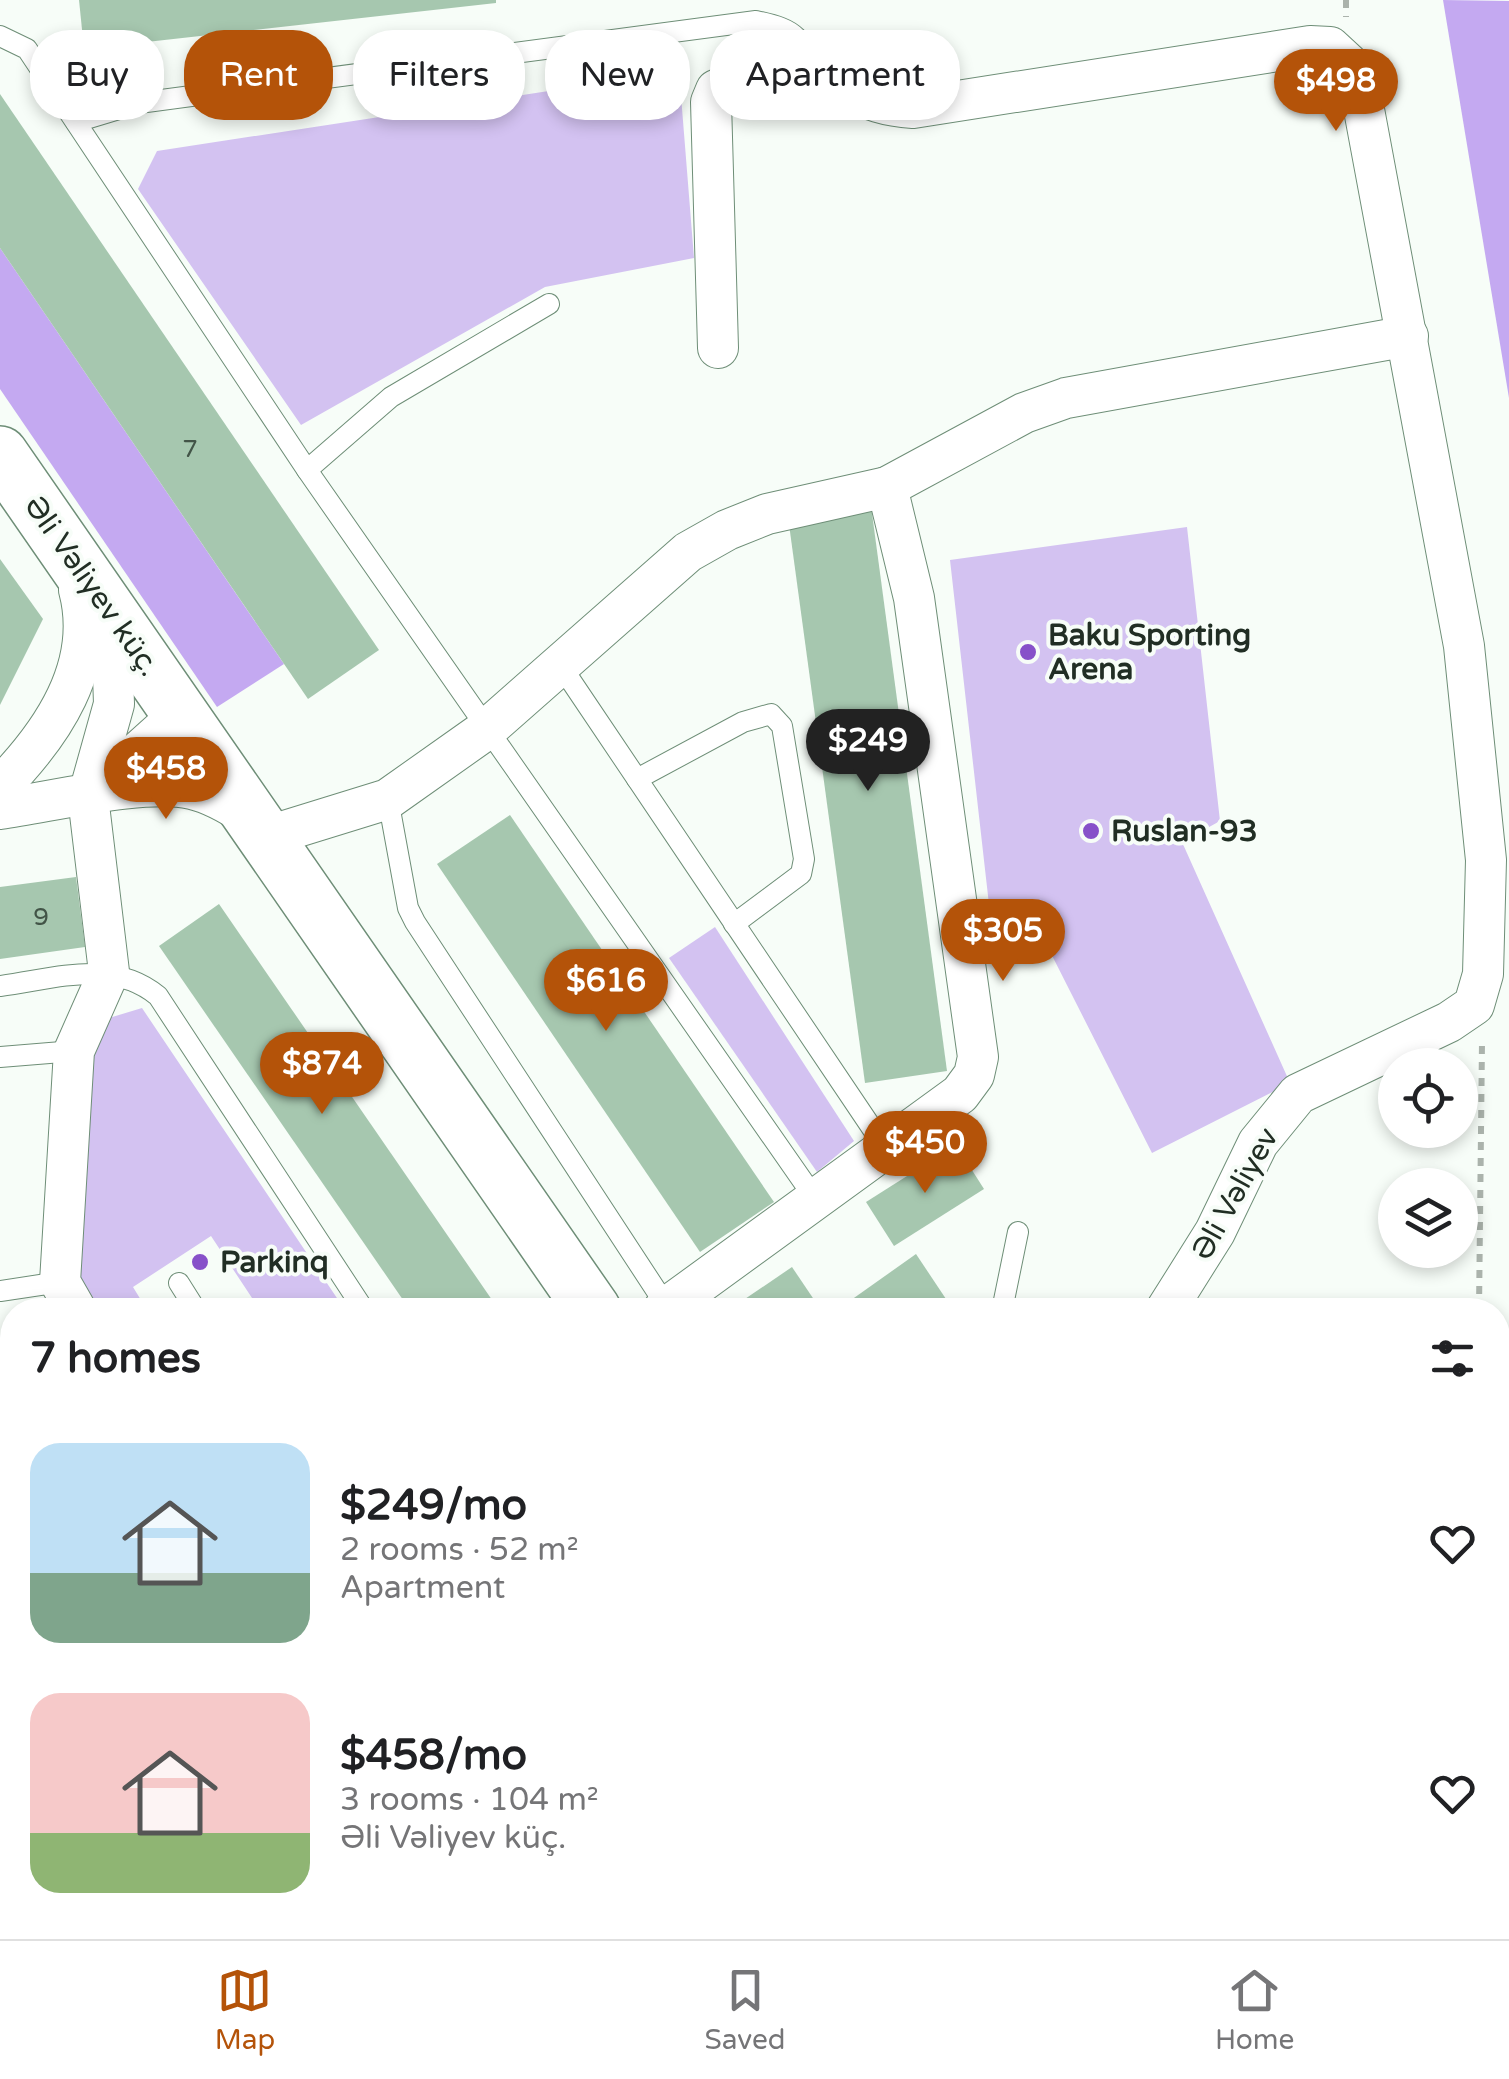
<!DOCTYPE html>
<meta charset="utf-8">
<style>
:root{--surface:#fff;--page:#f6f6f6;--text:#202124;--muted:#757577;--line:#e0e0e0;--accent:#b45309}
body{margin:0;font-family:"Varela Round",sans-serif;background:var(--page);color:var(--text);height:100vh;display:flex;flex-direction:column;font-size:38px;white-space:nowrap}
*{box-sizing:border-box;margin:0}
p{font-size:32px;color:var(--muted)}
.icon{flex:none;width:55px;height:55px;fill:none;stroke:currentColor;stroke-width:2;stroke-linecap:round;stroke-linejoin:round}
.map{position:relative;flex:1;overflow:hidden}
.sheet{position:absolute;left:0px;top:1298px;width:1510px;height:642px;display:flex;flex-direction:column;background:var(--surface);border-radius:40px 40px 0 0;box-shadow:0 5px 15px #0003}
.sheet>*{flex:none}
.hud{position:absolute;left:30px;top:30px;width:1000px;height:90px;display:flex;gap:20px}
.fabs{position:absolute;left:1378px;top:1048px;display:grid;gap:20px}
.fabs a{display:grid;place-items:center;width:100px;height:100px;border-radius:50%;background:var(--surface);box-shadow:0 5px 15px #0003;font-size:50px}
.price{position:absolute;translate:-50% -85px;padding:0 22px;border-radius:35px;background:var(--accent);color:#fff;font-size:32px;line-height:65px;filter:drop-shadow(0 2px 5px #0008)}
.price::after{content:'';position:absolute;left:50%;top:60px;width:30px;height:22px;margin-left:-15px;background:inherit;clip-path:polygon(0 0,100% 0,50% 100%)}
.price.current{background:#222;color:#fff}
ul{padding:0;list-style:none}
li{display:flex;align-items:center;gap:30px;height:250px;padding:0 30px}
li span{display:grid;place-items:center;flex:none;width:280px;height:200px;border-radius:30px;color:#555}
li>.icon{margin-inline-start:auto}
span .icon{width:120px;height:120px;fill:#fffc;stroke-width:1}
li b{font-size:42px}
h2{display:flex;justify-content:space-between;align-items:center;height:120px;padding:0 30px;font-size:42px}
.tag{padding:0 35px;border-radius:40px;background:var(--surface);box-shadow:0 5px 15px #0003;font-size:35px;line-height:90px}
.tag.current{background:var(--accent);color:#fff}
.dock{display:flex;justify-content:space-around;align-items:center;height:140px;border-top:2px solid var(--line);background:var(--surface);font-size:28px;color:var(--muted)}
.dock a{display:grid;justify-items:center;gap:5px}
.dock .current{color:var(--accent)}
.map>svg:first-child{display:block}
.green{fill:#d3c2f1}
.forest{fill:#c4a9f1}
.building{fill:#a6c7af}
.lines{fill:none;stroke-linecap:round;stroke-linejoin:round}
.lane-casing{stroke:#6e8e77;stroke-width:22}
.street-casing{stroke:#6e8e77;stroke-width:42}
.secondary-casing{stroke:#6e8e77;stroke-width:58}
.path{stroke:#abb3ac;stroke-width:6;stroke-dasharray:8 8;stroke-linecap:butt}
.lane{stroke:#fff;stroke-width:20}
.street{stroke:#fff;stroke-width:40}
.secondary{stroke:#fff;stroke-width:55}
.poi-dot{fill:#8751c9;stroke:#f7fdf8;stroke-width:4}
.labels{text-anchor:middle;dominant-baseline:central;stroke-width:8;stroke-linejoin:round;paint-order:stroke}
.number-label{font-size:25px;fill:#425447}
.street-label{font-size:30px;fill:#212e24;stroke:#f7fdf8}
.poi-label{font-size:30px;font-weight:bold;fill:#212e24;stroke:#f7fdf8;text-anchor:start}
</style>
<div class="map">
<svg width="1509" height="1939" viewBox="0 0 1509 1939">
<rect width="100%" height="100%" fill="#f7fdf8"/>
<g class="green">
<path d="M 679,71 L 694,258 L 545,287 L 301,425 L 138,189 L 157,151 Z"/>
<path d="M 1187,527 L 1220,821 L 1182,842 L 1290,1083 L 1152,1153 L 1031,914 L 992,931 L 950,560 Z"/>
<path d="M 715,927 L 854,1141 L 817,1172 L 669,958 Z"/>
<path d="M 142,1008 L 345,1310 L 260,1310 L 211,1236 L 133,1287 L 147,1310 L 101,1310 L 80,1278 L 90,1066 L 109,1018 Z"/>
</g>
<g class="forest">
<path d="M 1443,0 L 1509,1 L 1509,398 Z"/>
<path d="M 0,248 L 284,664 L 217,707 L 0,389 Z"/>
<path d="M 1509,1690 L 1509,1939 L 1492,1939 L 1493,1928 L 1498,1928 Z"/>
</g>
<g class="building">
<path d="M 79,0 L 496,0 L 496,3 L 84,49 Z"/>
<path d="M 0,94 L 379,650 L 308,699 L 0,248 Z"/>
<path d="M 871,506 L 947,1071 L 865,1083 L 788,517 Z"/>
<path d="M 0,559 L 43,619 L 0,705 Z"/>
<path d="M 510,815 L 774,1202 L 700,1252 L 437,864 Z"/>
<path d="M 76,877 L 85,947 L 0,959 L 0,887 Z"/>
<path d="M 219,904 L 499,1310 L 410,1310 L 159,946 Z"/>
<path d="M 956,1145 L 984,1189 L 894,1246 L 866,1202 Z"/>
<path d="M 916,1254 L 950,1305 L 942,1310 L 837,1310 Z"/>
<path d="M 792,1267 L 821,1310 L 744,1310 L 739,1303 Z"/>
<path d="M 7,1349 L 12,1358 L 12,1434 L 0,1443 L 0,1353 Z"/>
<path d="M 0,1469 L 12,1483 L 12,1575 L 0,1584 Z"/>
<path d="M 12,1920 L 12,1928 L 224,1928 L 226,1939 L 0,1939 L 0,1922 Z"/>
<path d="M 729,1928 L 750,1928 L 756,1939 L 708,1939 Z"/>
</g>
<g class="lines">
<defs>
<g id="lane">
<path d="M 0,36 L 27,49 L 307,470 L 816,1200"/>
<path d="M 76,122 L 139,103 L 756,21 C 799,30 801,37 815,78"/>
<path d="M 307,470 L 391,397 L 549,304"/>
<path d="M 561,666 L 886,1149"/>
<path d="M 637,779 L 743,722 L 771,714 L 782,726 L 804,859 L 801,874 L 734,924"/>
<path d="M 388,799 L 408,908 L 415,922 L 669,1310"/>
<path d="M 0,986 C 55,979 112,958 158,996 L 364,1310"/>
<path d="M 0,1057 L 74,1051"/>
<path d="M 179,1283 L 196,1310"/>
<path d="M 0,1291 L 60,1282"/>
<path d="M 1002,1310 L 1018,1232"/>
<path d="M 0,1872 L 12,1869"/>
<path d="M 784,1928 L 791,1939"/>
<path d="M 618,1939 L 638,1928"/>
</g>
<g id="street">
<path d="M 718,348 L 711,102 L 716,90 C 743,77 787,70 816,78 C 857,89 865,105 913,108 L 1310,46 L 1330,47 L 1357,72 L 1464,646 L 1486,860 L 1483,974 L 1474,1005 L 1449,1022 L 1298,1094 L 1258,1143 L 1215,1232 L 1166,1310"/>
<path d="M 0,787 C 52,734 99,666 79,590"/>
<path d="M 88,797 L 180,714"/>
<path d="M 0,809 C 51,802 145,778 192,789 C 213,794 230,804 248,816"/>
<path d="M 265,837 L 388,799 L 487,729 L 688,552 L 727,530 L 767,514 L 887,487 L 1024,413 L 1066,398 L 1408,336"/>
<path d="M 76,1310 L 60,1282 L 74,1051 L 109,972 L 88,797 L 114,704 L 111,616"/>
<path d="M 663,1310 L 960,1094 L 974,1075 L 978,1057 L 914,598 L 887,487"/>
<path d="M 346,1939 L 361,1928"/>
<path d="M 1421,1939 L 1422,1928"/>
</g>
<g id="secondary">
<path d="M 0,454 L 593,1310"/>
<path d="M 985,1939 L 988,1928"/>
</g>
</defs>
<use href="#lane" class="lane-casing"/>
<use href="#street" class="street-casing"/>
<use href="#secondary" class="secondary-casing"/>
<g class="path">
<path d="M 1346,0 L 1346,17"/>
<path d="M 1479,1310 L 1482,1042"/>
</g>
<use href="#lane" class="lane"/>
<use href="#street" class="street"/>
<use href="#secondary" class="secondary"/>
</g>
<g class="poi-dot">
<circle cx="1028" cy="652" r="10"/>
<circle cx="1091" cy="831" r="10"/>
<circle cx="200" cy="1262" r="10"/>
</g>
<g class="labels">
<g class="number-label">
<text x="190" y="449">7</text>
<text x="41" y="917">9</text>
</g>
<g class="street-label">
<text transform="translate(92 586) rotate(55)">Əli Vəliyev küç.</text>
<text transform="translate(1235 1194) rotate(-61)">Əli Vəliyev</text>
</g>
<g class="poi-label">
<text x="1048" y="635">Baku Sporting<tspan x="1048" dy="34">Arena</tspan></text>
<text x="1111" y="831">Ruslan-93</text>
<text x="220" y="1262">Parkinq</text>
</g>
</g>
</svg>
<div class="fabs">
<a><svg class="icon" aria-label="locate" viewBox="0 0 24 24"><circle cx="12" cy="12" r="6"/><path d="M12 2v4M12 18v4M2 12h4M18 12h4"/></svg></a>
<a><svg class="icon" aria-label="layers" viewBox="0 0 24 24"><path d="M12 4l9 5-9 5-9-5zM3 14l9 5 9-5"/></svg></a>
</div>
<b class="price" style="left:1336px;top:134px">$498</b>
<b class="price current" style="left:868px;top:794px">$249</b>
<b class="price" style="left:166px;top:822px">$458</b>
<b class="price" style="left:1003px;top:984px">$305</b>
<b class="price" style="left:606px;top:1034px">$616</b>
<b class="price" style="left:322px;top:1117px">$874</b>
<b class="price" style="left:925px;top:1196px">$450</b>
<div class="hud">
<a class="tag">Buy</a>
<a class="tag current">Rent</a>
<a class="tag">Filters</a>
<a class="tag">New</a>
<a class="tag">Apartment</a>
</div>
<section class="sheet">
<h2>7 homes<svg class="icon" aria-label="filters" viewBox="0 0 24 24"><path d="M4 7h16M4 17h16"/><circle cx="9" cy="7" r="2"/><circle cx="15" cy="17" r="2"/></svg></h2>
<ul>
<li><span style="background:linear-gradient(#bfe0f5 65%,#7fa58c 0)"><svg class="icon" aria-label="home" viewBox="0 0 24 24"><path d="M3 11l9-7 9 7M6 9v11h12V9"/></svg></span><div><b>$249/mo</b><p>2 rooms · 52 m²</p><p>Apartment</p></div><svg class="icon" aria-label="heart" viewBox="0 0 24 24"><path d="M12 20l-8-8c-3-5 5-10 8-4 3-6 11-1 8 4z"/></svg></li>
<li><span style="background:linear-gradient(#f6c9c9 70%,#8fb573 0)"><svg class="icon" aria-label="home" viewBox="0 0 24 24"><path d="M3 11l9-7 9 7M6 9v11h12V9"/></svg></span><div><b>$458/mo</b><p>3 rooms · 104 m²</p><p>Əli Vəliyev küç.</p></div><svg class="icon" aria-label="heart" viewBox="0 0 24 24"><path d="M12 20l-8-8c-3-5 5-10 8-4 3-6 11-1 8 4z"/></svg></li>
</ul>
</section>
</div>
<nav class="dock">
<a class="current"><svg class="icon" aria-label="map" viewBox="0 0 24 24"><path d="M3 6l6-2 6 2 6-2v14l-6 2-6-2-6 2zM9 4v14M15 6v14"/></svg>Map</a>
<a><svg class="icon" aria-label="saved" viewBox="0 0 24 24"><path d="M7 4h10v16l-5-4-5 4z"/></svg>Saved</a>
<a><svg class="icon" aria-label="home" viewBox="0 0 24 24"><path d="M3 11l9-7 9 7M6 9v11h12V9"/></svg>Home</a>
</nav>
